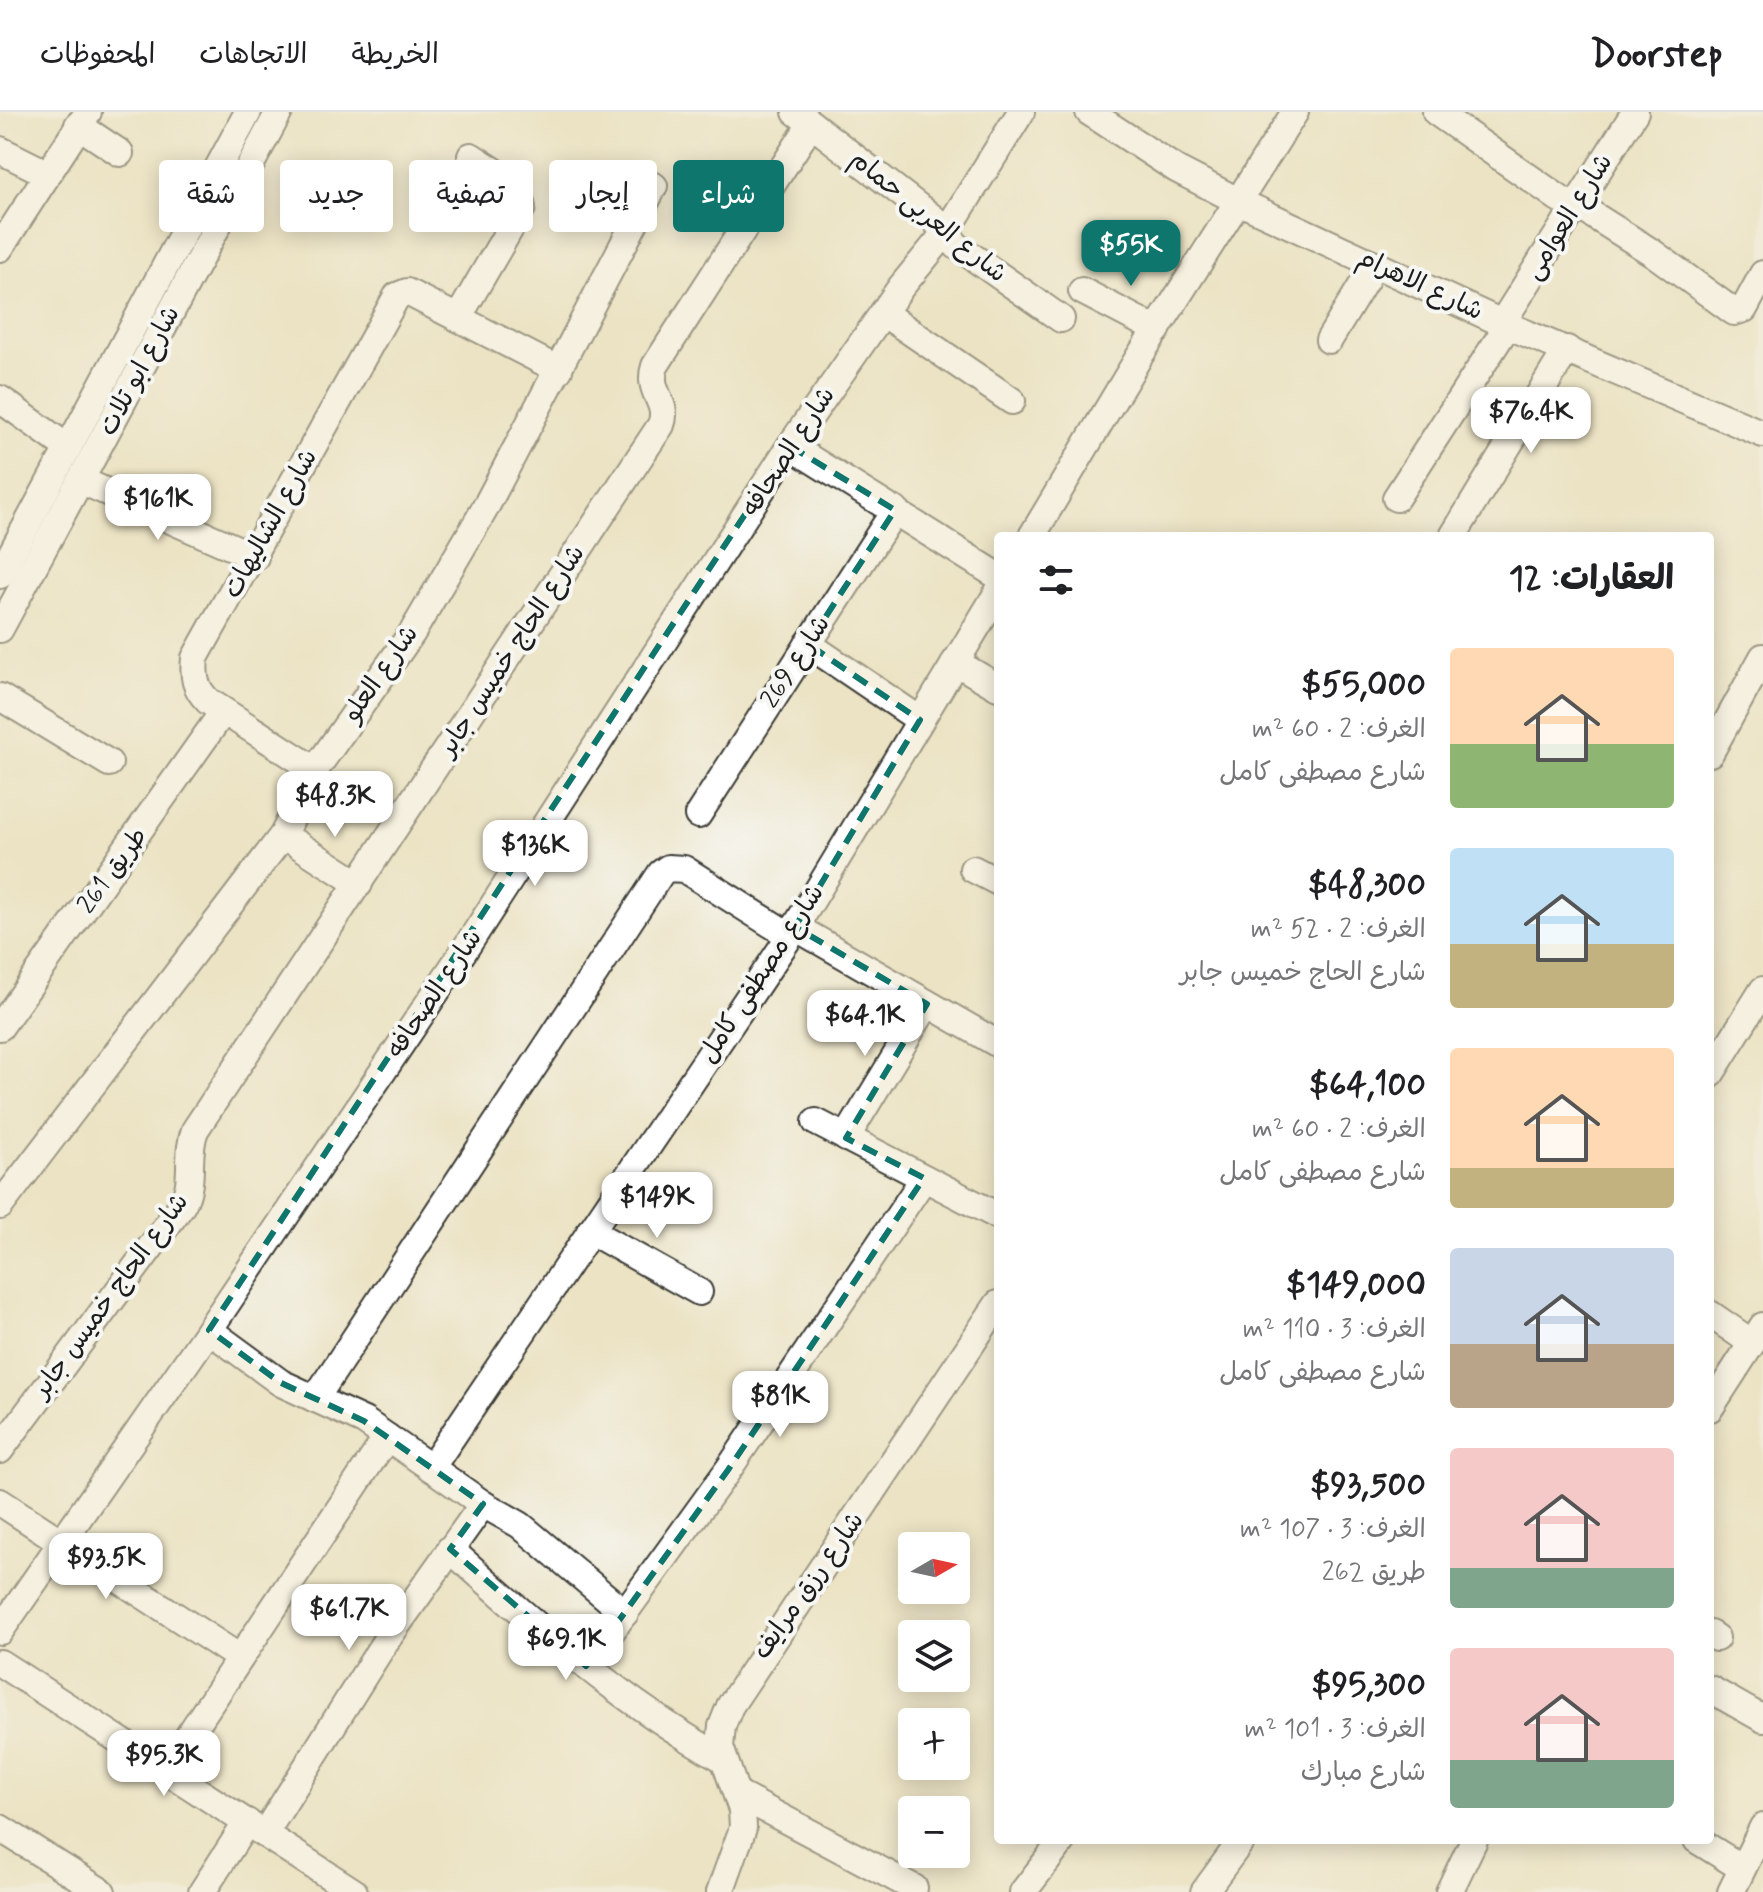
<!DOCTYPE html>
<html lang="ar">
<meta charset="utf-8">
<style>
:root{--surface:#fff;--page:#f6f6f6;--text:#202124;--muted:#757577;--line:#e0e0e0;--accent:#0f766e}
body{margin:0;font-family:Mynerve,"Playpen Sans Arabic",sans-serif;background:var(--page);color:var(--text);direction:rtl;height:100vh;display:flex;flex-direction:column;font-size:30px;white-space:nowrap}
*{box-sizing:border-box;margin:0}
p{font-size:26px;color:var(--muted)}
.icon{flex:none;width:44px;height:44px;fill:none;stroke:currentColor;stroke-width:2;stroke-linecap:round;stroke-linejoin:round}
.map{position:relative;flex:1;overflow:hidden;direction:ltr}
.panel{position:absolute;left:994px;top:420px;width:720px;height:1312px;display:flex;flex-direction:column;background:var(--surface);border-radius:8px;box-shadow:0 4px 20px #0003;direction:rtl}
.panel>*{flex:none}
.top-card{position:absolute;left:24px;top:48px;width:760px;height:72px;direction:rtl;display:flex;gap:16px}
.needle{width:52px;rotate:81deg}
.tools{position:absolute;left:898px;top:1420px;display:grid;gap:16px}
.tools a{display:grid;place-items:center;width:72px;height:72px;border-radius:8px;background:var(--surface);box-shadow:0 4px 20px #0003;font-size:40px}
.price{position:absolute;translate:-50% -68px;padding:0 18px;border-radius:16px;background:#fff;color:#222;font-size:26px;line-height:52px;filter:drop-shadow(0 2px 4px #0008)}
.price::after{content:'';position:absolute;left:50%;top:48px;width:24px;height:18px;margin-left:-12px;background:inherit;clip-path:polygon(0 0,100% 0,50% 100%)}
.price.selected{background:var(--accent);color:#fff}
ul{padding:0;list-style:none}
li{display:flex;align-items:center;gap:24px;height:200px;padding:0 40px}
li span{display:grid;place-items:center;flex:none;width:224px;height:160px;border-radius:8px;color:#555}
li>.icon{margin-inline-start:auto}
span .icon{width:96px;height:96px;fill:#fffc;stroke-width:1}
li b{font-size:34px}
h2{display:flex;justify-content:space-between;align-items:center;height:96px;padding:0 40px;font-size:34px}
.pill{padding:0 28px;border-radius:8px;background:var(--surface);box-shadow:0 4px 20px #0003;font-size:28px;line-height:72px}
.pill.selected{background:var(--accent);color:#fff}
header{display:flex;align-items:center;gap:48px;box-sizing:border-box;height:112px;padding:0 40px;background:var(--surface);border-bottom:2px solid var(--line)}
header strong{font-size:38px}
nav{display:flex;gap:44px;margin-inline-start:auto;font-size:28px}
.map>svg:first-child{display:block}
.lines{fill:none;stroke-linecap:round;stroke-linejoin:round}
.minor-casing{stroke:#3b3a35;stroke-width:30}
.minor{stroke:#fff;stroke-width:26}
.marked{fill:none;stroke:#0f766e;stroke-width:6;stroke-dasharray:16 10;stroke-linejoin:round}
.labels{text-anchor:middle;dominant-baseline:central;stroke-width:8;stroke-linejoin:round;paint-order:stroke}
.street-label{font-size:26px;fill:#1c1c1c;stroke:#f6f6f2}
</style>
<header>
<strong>Doorstep</strong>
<nav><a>الخريطة</a><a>الاتجاهات</a><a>المحفوظات</a></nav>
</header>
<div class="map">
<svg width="1763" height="1780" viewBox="0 0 1763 1780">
<rect width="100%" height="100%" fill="#f6f6f2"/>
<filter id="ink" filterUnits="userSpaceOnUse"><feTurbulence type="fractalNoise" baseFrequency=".0125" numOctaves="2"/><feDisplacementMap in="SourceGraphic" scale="16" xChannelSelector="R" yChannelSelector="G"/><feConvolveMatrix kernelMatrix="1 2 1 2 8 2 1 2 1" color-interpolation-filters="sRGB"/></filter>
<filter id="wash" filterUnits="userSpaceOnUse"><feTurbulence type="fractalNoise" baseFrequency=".006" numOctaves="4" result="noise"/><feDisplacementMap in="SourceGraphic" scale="32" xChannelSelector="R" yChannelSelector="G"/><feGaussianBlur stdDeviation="1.8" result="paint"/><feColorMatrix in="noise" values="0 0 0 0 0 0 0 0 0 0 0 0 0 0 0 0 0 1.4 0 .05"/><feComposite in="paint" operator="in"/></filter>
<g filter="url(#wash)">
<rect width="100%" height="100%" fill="#ece3c4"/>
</g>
<g filter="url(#ink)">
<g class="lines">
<defs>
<g id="minor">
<path d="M 796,0 L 933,106 L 957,134 L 1061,207"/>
<path d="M 1089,0 L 1176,57 L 1240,90 L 1502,211 L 1763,322"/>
<path d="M 1436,0 L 1574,97"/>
<path d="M 78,13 L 120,41"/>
<path d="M 0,38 L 46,61"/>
<path d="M 1577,93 L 1653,141 L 1734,200 L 1744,197 L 1763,162"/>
<path d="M 0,136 L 88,0"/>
<path d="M 1082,179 L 1157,218"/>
<path d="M 883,201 L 1012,289"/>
<path d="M 458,206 L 522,96 C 519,69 491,58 471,44"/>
<path d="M 1502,211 L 1635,0"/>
<path d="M 1329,228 L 1375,152"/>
<path d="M 0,287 L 68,336"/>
<path d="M 790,334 L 998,464"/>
<path d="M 82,369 L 255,445"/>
<path d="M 1396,386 L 1508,213"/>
<path d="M 1032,424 L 1139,245 L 1295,0"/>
<path d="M 1453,424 L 1567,237"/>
<path d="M 0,463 L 248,0"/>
<path d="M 0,517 L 279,0"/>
<path d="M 808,532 L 920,608"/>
<path d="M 955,550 L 998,575"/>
<path d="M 0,585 L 109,651"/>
<path d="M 1710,641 L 1763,545"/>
<path d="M 315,658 L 208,589 C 195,576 193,565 195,546 L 397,184 L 407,180 L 559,258"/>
<path d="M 698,703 L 895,398"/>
<path d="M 283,723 L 359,772"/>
<path d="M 973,757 L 998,770"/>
<path d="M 795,815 L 998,932"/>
<path d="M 0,915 L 223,600"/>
<path d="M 1710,963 L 1763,878"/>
<path d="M 816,1010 L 998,1104"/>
<path d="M 846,1026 L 927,892"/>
<path d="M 0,1094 L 283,723 L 315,658 L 412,521 L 483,400 L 654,74"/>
<path d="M 590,1119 L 699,1180"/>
<path d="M 1710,1202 L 1752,1231"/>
<path d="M 209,1218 L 281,1271 L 364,1309 L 483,1392 L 520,1413 L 625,1501"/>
<path d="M 315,1287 L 661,761 L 668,756 L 684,757 L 790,824"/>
<path d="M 1710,1296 L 1763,1214"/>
<path d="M 0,1338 L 182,1093 C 196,1068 185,1044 195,1018 L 661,313 C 670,290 646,281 655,254 L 811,12"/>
<path d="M 431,1356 L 790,824 L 998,480"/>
<path d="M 0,1390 L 240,1546"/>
<path d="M 450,1437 C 535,1513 622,1591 722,1646"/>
<path d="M 0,1519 L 209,1218 L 467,834 L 790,334 L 901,175 L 946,120 L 1021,0"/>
<path d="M 1710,1522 L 1716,1526"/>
<path d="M 0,1551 L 354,1780"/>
<path d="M 586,1554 L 728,1358 L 924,1066"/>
<path d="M 1710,1577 L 1763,1607"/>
<path d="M 166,1658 L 387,1325"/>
<path d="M 737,1682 L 914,1776"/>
<path d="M 0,1716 L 102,1780"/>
<path d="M 265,1721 L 385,1530 L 483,1392"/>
<path d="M 1697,1728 L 1742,1756"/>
<path d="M 202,1780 L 247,1710"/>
<path d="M 720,1780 L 743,1716 L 742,1698 L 720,1635 L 722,1614 L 730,1594 L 998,1192"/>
<path d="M 1023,1780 L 1063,1728"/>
<path d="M 1204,1780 L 1242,1728"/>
<path d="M 1449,1780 L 1474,1728"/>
<path d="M 1731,1780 L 1763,1715"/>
</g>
</defs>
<use href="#minor" class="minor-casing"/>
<use href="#minor" class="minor"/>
</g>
</g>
<path d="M0 0H1763V1780H0ZM 790,334 L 895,398 L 808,532 L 920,608 L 795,815 L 927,892 L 846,1026 L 924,1066 L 728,1358 L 586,1554 L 450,1437 L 483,1392 L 364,1309 L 281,1271 L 209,1218 Z" fill="#ece3c4" fill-opacity=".55" fill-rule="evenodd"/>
<path class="marked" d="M 790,334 L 895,398 L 808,532 L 920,608 L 795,815 L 927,892 L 846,1026 L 924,1066 L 728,1358 L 586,1554 L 450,1437 L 483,1392 L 364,1309 L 281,1271 L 209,1218 Z"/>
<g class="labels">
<g class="street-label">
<text transform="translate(928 105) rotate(39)">شارع العربى حمام</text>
<text transform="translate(1569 105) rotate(-58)">شارع العوامى</text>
<text transform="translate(1420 173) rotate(25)">شارع الاهرام</text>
<text transform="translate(140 259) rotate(-62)">شارع ابو تلات</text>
<text transform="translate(789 340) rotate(-57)">شارع الصحافه</text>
<text transform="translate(271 412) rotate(-61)">شارع الشاليهات</text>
<text transform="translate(512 539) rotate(-57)">شارع الحاج خميس جابر</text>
<text transform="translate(796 550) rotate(-57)">شارع 269</text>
<text transform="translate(381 562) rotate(-55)">شارع العلو</text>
<text transform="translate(113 759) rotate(-54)">طريق 261</text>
<text transform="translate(762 862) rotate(-57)">شارع مصطفى كامل</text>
<text transform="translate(435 882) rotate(-56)">شارع الصحافه</text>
<text transform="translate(111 1184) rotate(-54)">شارع الحاج خميس جابر</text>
<text transform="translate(809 1474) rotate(-55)">شارع رزق مرايف</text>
</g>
</g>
</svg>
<div class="tools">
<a><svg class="needle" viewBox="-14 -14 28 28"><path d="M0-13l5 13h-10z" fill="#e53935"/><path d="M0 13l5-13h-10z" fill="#757577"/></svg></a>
<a><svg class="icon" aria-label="layers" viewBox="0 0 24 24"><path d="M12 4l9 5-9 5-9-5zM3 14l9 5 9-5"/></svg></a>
<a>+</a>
<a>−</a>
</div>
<b class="price selected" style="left:1131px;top:176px">$55K</b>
<b class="price" style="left:1531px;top:343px">$76.4K</b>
<b class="price" style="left:158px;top:430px">$161K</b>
<b class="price" style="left:335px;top:727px">$48.3K</b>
<b class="price" style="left:535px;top:776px">$136K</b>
<b class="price" style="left:865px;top:946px">$64.1K</b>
<b class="price" style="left:657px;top:1128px">$149K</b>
<b class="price" style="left:780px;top:1327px">$81K</b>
<b class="price" style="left:106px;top:1489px">$93.5K</b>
<b class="price" style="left:349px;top:1540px">$61.7K</b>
<b class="price" style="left:566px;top:1570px">$69.1K</b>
<b class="price" style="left:164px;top:1686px">$95.3K</b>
<div class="top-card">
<a class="pill selected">شراء</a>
<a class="pill">إيجار</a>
<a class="pill">تصفية</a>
<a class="pill">جديد</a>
<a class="pill">شقة</a>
</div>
<section class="panel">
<h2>العقارات: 12<svg class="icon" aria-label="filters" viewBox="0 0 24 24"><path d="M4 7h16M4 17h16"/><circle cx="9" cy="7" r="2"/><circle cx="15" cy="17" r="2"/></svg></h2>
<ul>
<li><span style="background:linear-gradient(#ffd9b3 60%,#8fb573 0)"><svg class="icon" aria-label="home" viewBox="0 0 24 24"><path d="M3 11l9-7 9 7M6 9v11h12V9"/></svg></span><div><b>$55,000</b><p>الغرف: 2 · 60 m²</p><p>شارع مصطفى كامل</p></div></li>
<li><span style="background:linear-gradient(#bfe0f5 60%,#c2b280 0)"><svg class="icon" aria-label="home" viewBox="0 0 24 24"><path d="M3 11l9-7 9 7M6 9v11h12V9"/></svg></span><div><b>$48,300</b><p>الغرف: 2 · 52 m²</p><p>شارع الحاج خميس جابر</p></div></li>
<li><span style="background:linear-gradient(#ffd9b3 75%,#c2b280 0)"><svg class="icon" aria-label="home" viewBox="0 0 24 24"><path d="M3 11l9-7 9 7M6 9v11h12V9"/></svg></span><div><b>$64,100</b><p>الغرف: 2 · 60 m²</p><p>شارع مصطفى كامل</p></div></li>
<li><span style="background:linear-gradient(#c9d6e8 60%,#b9a48a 0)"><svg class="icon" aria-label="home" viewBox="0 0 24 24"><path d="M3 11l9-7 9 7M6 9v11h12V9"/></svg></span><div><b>$149,000</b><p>الغرف: 3 · 110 m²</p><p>شارع مصطفى كامل</p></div></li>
<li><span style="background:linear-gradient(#f6c9c9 75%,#7fa58c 0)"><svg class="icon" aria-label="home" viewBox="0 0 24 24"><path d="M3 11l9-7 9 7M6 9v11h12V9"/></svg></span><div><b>$93,500</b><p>الغرف: 3 · 107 m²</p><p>طريق 262</p></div></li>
<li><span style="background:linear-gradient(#f6c9c9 70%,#7fa58c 0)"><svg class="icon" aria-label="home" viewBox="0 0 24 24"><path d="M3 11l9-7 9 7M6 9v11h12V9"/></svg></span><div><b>$95,300</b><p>الغرف: 3 · 101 m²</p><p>شارع مبارك</p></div></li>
</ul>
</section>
</div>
